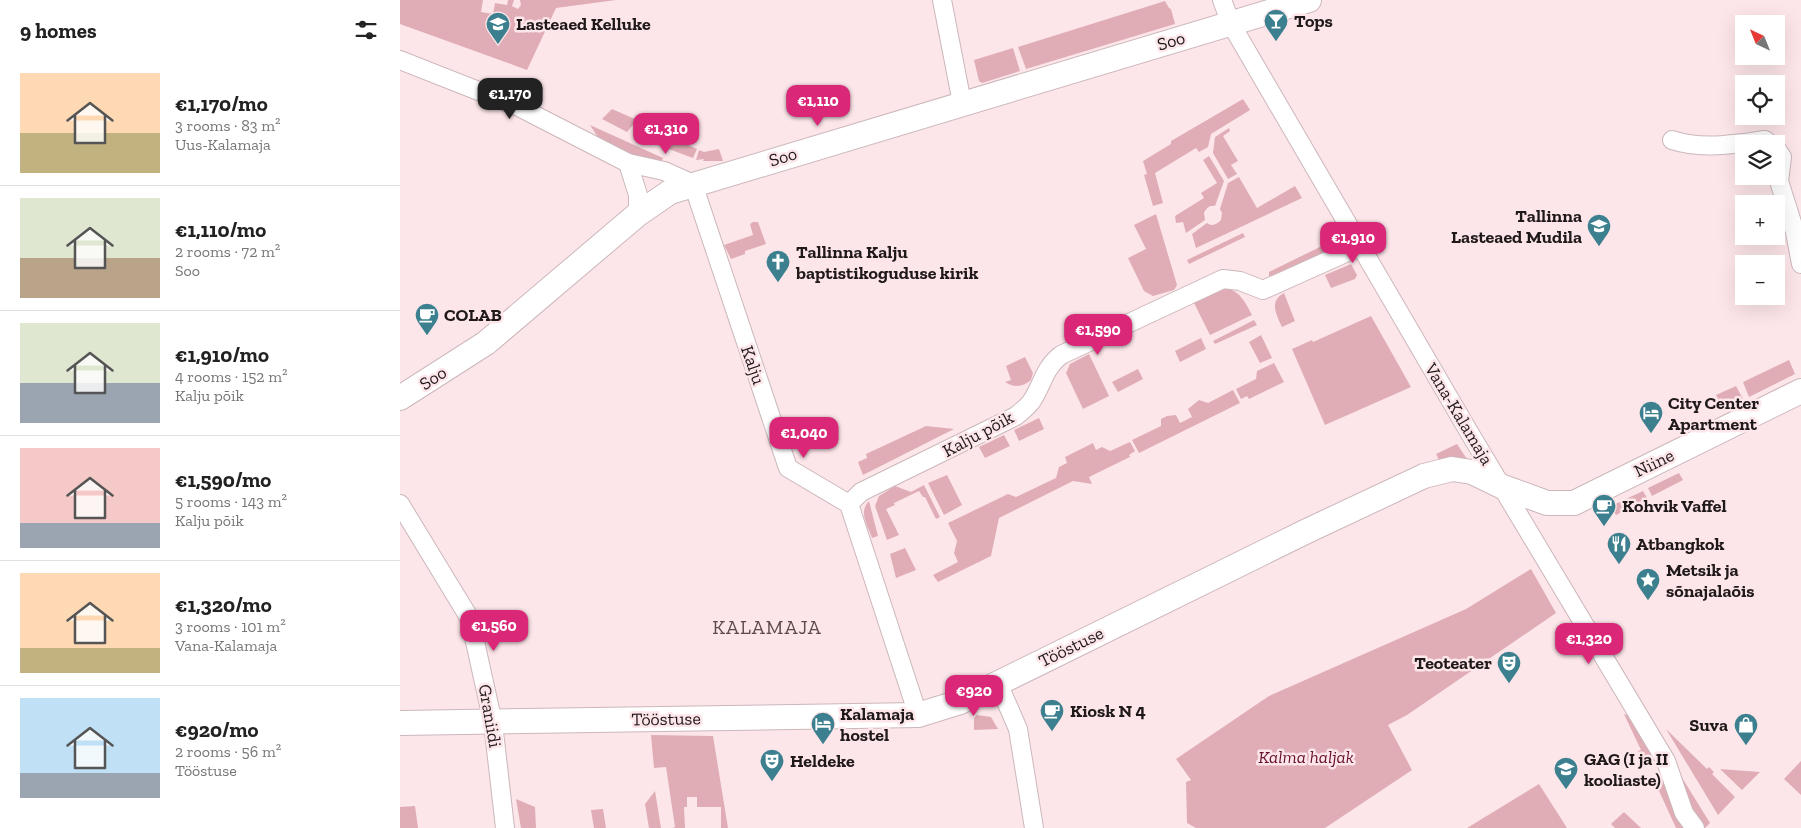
<!DOCTYPE html>
<meta charset="utf-8">
<style>
:root{--surface:#fff;--page:#f6f6f6;--text:#222;--muted:#767676;--line:#e0e0e0;--accent:#db2777}
body{margin:0;font-family:"Zilla Slab",serif;background:var(--page);color:var(--text);height:100vh;display:flex;flex-direction:column;font-size:19px;white-space:nowrap}
*{box-sizing:border-box;margin:0}
p{font-size:16px;color:var(--muted)}
.icon{flex:none;width:28px;height:28px;fill:none;stroke:currentColor;stroke-width:2;stroke-linecap:round;stroke-linejoin:round}
.map{position:relative;flex:1;overflow:hidden}
.panel{display:flex;flex-direction:column;background:var(--surface);width:400px}
.panel>*{flex:none}
.needle{width:32px;rotate:317deg}
.tools{position:absolute;left:1335px;top:15px;display:grid;gap:10px}
.tools a{display:grid;place-items:center;width:50px;height:50px;border-radius:0px;background:var(--surface);box-shadow:0 5px 20px #0002;font-size:25px}
.price{position:absolute;translate:-50% -42px;padding:0 11px;border-radius:10px;background:var(--accent);color:#fff;font-size:16px;line-height:32px;filter:drop-shadow(0 1px 2px #0008)}
.price::after{content:'';position:absolute;left:50%;top:30px;width:15px;height:11px;margin-left:-8px;background:inherit;clip-path:polygon(0 0,100% 0,50% 100%)}
.price.active{background:#222;color:#fff}
ul{padding:0;list-style:none}
li{display:flex;align-items:center;gap:15px;height:125px;padding:0 20px}
li+li{border-top:1px solid var(--line)}
li span{display:grid;place-items:center;flex:none;width:140px;height:100px;border-radius:0px;color:#555}
li>.icon{margin-inline-start:auto}
span .icon{width:60px;height:60px;fill:#fffc;stroke-width:1}
li b{font-size:21px}
h2{display:flex;justify-content:space-between;align-items:center;height:60px;padding:0 20px;font-size:21px}
main{display:flex;flex:1;min-height:0}
.map>svg:first-child{display:block}
.green{fill:#e0adb6}
.lines{fill:none;stroke-linecap:round;stroke-linejoin:round}
.street-casing{stroke:#ccb7bb;stroke-width:20}
.secondary-casing{stroke:#ccb7bb;stroke-width:26}
.street{stroke:#fff;stroke-width:18}
.secondary{stroke:#fff;stroke-width:24}
.labels{text-anchor:middle;dominant-baseline:central;stroke-width:5;stroke-linejoin:round;paint-order:stroke}
.poi-label{font-size:18px;font-weight:bold;fill:#20191a;stroke:#fde6ea;text-anchor:start}
.street-label{font-size:18px;fill:#20191a;stroke:#fde6ea}
.park-label{font-size:18px;font-style:italic;fill:#67122e;stroke:#fde6ea}
.quarter-label{font-size:20px;letter-spacing:1px;fill:#5c4a4d;stroke:#fde6ea}
</style>
<main>
<section class="panel">
<h2>9 homes<svg class="icon" aria-label="filters" viewBox="0 0 24 24"><path d="M4 7h16M4 17h16"/><circle cx="9" cy="7" r="2"/><circle cx="15" cy="17" r="2"/></svg></h2>
<ul>
<li><span style="background:linear-gradient(#ffd9b3 60%,#c2b280 0)"><svg class="icon" aria-label="home" viewBox="0 0 24 24"><path d="M3 11l9-7 9 7M6 9v11h12V9"/></svg></span><div><b>€1,170/mo</b><p>3 rooms · 83 m²</p><p>Uus-Kalamaja</p></div></li>
<li><span style="background:linear-gradient(#dfe7d0 60%,#b9a48a 0)"><svg class="icon" aria-label="home" viewBox="0 0 24 24"><path d="M3 11l9-7 9 7M6 9v11h12V9"/></svg></span><div><b>€1,110/mo</b><p>2 rooms · 72 m²</p><p>Soo</p></div></li>
<li><span style="background:linear-gradient(#dfe7d0 60%,#9aa5b1 0)"><svg class="icon" aria-label="home" viewBox="0 0 24 24"><path d="M3 11l9-7 9 7M6 9v11h12V9"/></svg></span><div><b>€1,910/mo</b><p>4 rooms · 152 m²</p><p>Kalju põik</p></div></li>
<li><span style="background:linear-gradient(#f6c9c9 75%,#9aa5b1 0)"><svg class="icon" aria-label="home" viewBox="0 0 24 24"><path d="M3 11l9-7 9 7M6 9v11h12V9"/></svg></span><div><b>€1,590/mo</b><p>5 rooms · 143 m²</p><p>Kalju põik</p></div></li>
<li><span style="background:linear-gradient(#ffd9b3 75%,#c2b280 0)"><svg class="icon" aria-label="home" viewBox="0 0 24 24"><path d="M3 11l9-7 9 7M6 9v11h12V9"/></svg></span><div><b>€1,320/mo</b><p>3 rooms · 101 m²</p><p>Vana-Kalamaja</p></div></li>
<li><span style="background:linear-gradient(#bfe0f5 75%,#9aa5b1 0)"><svg class="icon" aria-label="home" viewBox="0 0 24 24"><path d="M3 11l9-7 9 7M6 9v11h12V9"/></svg></span><div><b>€920/mo</b><p>2 rooms · 56 m²</p><p>Tööstuse</p></div></li>
</ul>
</section>
<div class="map">
<svg width="1401" height="828" viewBox="0 0 1401 828">
<rect width="100%" height="100%" fill="#fde6ea"/>
<g class="green">
<path d="M 0,0 L 83,0 L 81,12 L 93,14 L 95,3 L 107,5 L 108,0 L 114,0 L 112,6 L 118,9 L 121,5 L 120,0 L 216,0 L 156,8 L 127,70 L 0,24 Z"/>
<path d="M 765,1 L 769,8 L 771,9 L 775,24 L 626,69 L 618,47 Z"/>
<path d="M 613,48 L 620,71 L 582,83 L 579,81 L 574,60 Z"/>
<path d="M 843,99 L 850,110 L 811,134 L 808,147 L 799,152 L 796,148 L 755,173 L 763,203 L 753,206 L 744,175 L 747,174 L 743,161 L 771,144 L 771,141 Z"/>
<path d="M 212,109 L 237,120 L 227,132 L 202,119 Z"/>
<path d="M 190,125 L 263,158 L 261,164 L 236,157 L 199,139 Z"/>
<path d="M 829,128 L 830,131 L 823,136 L 838,161 L 831,165 L 837,174 L 828,179 L 813,153 L 815,137 Z"/>
<path d="M 254,129 L 297,149 L 293,158 L 255,144 Z"/>
<path d="M 319,149 L 323,161 L 303,161 L 304,159 L 296,160 L 299,150 L 304,152 Z"/>
<path d="M 809,156 L 824,181 L 815,206 C 809,205 806,209 804,213 L 805,220 L 786,233 L 783,222 L 776,223 L 775,216 L 804,198 L 801,193 L 817,183 L 803,160 Z"/>
<path d="M 839,177 L 857,208 L 895,186 L 902,198 L 796,248 L 792,234 L 807,223 C 812,227 817,224 821,220 L 822,213 L 820,209 L 828,183 Z"/>
<path d="M 756,214 L 777,285 L 774,290 L 753,296 L 744,291 L 728,258 L 746,249 L 734,225 Z"/>
<path d="M 353,222 L 358,222 L 366,244 L 345,251 L 345,254 L 331,259 L 324,245 L 353,235 L 350,224 Z"/>
<path d="M 843,233 L 845,237 L 789,264 L 787,260 Z"/>
<path d="M 928,243 L 930,253 L 869,277 L 869,272 Z"/>
<path d="M 951,264 L 957,275 L 955,279 L 931,288 L 925,275 Z"/>
<path d="M 826,288 C 841,292 845,302 852,315 L 810,335 L 794,303 Z"/>
<path d="M 884,293 L 895,321 L 882,327 C 876,314 869,301 884,293 Z"/>
<path d="M 971,316 L 1011,387 L 925,425 L 892,349 L 912,340 L 913,342 Z"/>
<path d="M 854,320 L 857,325 L 815,344 L 813,341 Z"/>
<path d="M 861,335 L 872,358 L 860,363 L 849,342 Z"/>
<path d="M 801,338 L 806,349 L 780,362 L 775,351 Z"/>
<path d="M 689,354 L 709,396 L 683,409 L 666,373 L 670,364 Z"/>
<path d="M 625,357 L 633,373 L 631,380 C 623,387 614,388 605,382 L 611,380 L 606,366 Z"/>
<path d="M 1389,360 L 1395,374 L 1349,397 L 1343,382 Z"/>
<path d="M 874,363 L 884,382 L 849,399 L 847,396 L 841,399 L 836,389 L 856,379 L 857,371 Z"/>
<path d="M 738,369 L 743,379 L 718,392 L 712,382 Z"/>
<path d="M 1336,386 L 1343,399 L 1323,409 L 1316,395 Z"/>
<path d="M 833,390 L 840,403 L 739,453 L 732,440 L 761,426 L 761,419 L 767,416 L 776,415 L 780,423 L 792,417 L 788,409 L 799,400 L 808,403 Z"/>
<path d="M 639,418 L 644,429 L 619,441 L 614,430 Z"/>
<path d="M 526,426 L 554,429 L 463,475 L 458,462 L 467,458 L 466,454 Z"/>
<path d="M 604,435 L 610,446 L 585,458 L 579,447 Z"/>
<path d="M 730,442 L 735,451 L 729,455 L 730,457 L 689,477 L 692,484 L 673,481 L 599,518 L 591,556 L 538,582 L 533,575 L 558,562 L 554,553 L 557,541 L 548,523 L 608,494 L 616,497 L 656,478 L 659,467 L 667,463 L 665,457 L 693,443 L 696,450 L 702,447 L 710,451 Z"/>
<path d="M 1057,444 L 1067,459 L 1055,458 L 1040,462 L 1036,454 Z"/>
<path d="M 1279,473 L 1283,480 L 1252,496 L 1248,488 Z"/>
<path d="M 547,475 L 562,505 L 544,515 L 528,483 Z"/>
<path d="M 524,485 L 540,517 L 536,519 L 525,497 L 523,497 L 519,491 L 494,503 L 495,505 L 486,509 L 499,535 L 487,540 L 475,506 L 479,496 L 495,486 L 511,492 Z"/>
<path d="M 1243,491 L 1247,498 L 1216,515 L 1211,506 Z"/>
<path d="M 469,501 L 478,536 L 472,538 C 468,526 458,512 469,501 Z"/>
<path d="M 505,548 L 516,570 L 496,578 L 490,554 Z"/>
<path d="M 1131,569 L 1156,613 L 1007,715 L 988,725 L 1012,770 L 925,828 L 796,828 L 787,823 L 786,782 L 791,780 L 776,759 L 869,696 L 1066,609 Z"/>
<path d="M 1224,714 L 1233,717 L 1258,758 L 1247,765 L 1243,756 L 1240,758 L 1238,751 L 1241,750 Z"/>
<path d="M 577,715 L 591,717 L 598,729 L 574,730 L 574,718 Z"/>
<path d="M 1266,729 L 1307,769 L 1309,767 L 1314,772 L 1312,774 L 1335,797 L 1318,815 Z"/>
<path d="M 251,735 L 313,736 L 328,828 L 321,828 L 321,807 L 297,807 L 297,797 L 287,797 L 287,807 L 284,807 L 285,828 L 272,828 L 275,827 L 266,767 L 254,768 Z"/>
<path d="M 1401,761 L 1401,795 L 1384,779 Z"/>
<path d="M 1276,768 L 1310,823 L 1305,828 L 1302,828 L 1295,819 Z"/>
<path d="M 1320,769 L 1360,772 L 1342,790 Z"/>
<path d="M 1265,770 L 1286,828 L 1276,828 L 1254,780 L 1258,774 Z"/>
<path d="M 1139,784 L 1167,828 L 1067,828 Z"/>
<path d="M 255,791 L 261,828 L 249,828 L 245,804 Z"/>
<path d="M 116,799 L 135,807 L 136,828 L 121,828 Z"/>
<path d="M 15,806 L 18,828 L 0,828 L 0,807 Z"/>
<path d="M 203,809 L 206,828 L 194,828 L 191,810 Z"/>
<path d="M 1224,812 L 1241,828 L 1215,828 L 1211,824 Z"/>
</g>
<g class="lines">
<defs>
<g id="street">
<path d="M 542,0 L 562,103"/>
<path d="M 822,0 L 831,24 L 1069,432 L 1266,761 L 1284,813 L 1295,828"/>
<path d="M 0,60 L 119,107 L 228,163 L 264,171 L 293,184 L 388,468 L 449,504 L 518,715"/>
<path d="M 1272,140 C 1302,150 1334,144 1365,140 L 1370,144"/>
<path d="M 1376,148 L 1382,157 L 1379,181 L 1395,232 L 1401,264"/>
<path d="M 228,163 L 238,195 L 238,214"/>
<path d="M 0,504 L 70,619 L 93,723 L 105,828"/>
<path d="M 449,504 L 461,492 L 616,416 C 621,412 627,407 631,402 C 643,385 643,369 661,355 L 823,279 L 840,281 L 863,290 L 961,246"/>
<path d="M 598,683 L 618,729 L 634,828"/>
</g>
<g id="secondary">
<path d="M 0,398 L 86,343 L 238,214 L 270,192 L 909,0"/>
<path d="M 0,723 L 518,715 L 560,702 L 907,531 L 1024,476 L 1052,469 L 1072,472 L 1103,487 L 1147,503 L 1174,503 L 1401,391"/>
</g>
</defs>
<use href="#street" class="street-casing"/>
<use href="#secondary" class="secondary-casing"/>
<use href="#street" class="street"/>
<use href="#secondary" class="secondary"/>
</g>
<defs>
<symbol id="bar-pin" viewBox="-11 -11 22 30"><path d="M0 17L-7.5 6A9.5 9.5 0 1 1 7.5 6Z" fill="#3c8090" stroke="#fde6ea"/><path d="M-6-5H6L.8 .8V4.5H3.5V6h-7V4.5H-.8V.8Z" fill="#fff"/></symbol>
<symbol id="school-pin" viewBox="-11 -11 22 30"><path d="M0 17L-7.5 6A9.5 9.5 0 1 1 7.5 6Z" fill="#3c8090" stroke="#fde6ea"/><path d="M0-5L7-2L0 1L-7-2ZM-4 1L0 2.5L4 1V4Q0 6-4 4Z" fill="#fff"/></symbol>
<symbol id="church-pin" viewBox="-11 -11 22 30"><path d="M0 17L-7.5 6A9.5 9.5 0 1 1 7.5 6Z" fill="#3c8090" stroke="#fde6ea"/><path d="M-1.2-6h2.4v3.5h3.3v2.4h-3.3V6h-2.4V-.1h-3.3v-2.4h3.3Z" fill="#fff"/></symbol>
<symbol id="cafe-pin" viewBox="-11 -11 22 30"><path d="M0 17L-7.5 6A9.5 9.5 0 1 1 7.5 6Z" fill="#3c8090" stroke="#fde6ea"/><path d="M-5.5-4.5H6V0H3Q3 3.5 0 3.5H-2.5Q-5.5 3.5-5.5 0ZM3-3.2v2h1.7v-2ZM-6 4.5H4V6H-6Z" fill="#fff"/></symbol>
<symbol id="hotel-pin" viewBox="-11 -11 22 30"><path d="M0 17L-7.5 6A9.5 9.5 0 1 1 7.5 6Z" fill="#3c8090" stroke="#fde6ea"/><path d="M-6-4.5h1.5V1H6V5H4.5V3h-9V5H-6ZM-4 0a1.8 1.8 0 1 1 3.6 0ZM.5 0V-2.5h3Q6-2.5 6 0Z" fill="#fff"/></symbol>
<symbol id="restaurant-pin" viewBox="-11 -11 22 30"><path d="M0 17L-7.5 6A9.5 9.5 0 1 1 7.5 6Z" fill="#3c8090" stroke="#fde6ea"/><path d="M-5-6h1v4h1v-4h1v4h1v-4h1v5L-1.5 .5V6h-2V.5L-5-1ZM5-6V6H3V1.5H1.5Q1.5-4 5-6Z" fill="#fff"/></symbol>
<symbol id="sight-pin" viewBox="-11 -11 22 30"><path d="M0 17L-7.5 6A9.5 9.5 0 1 1 7.5 6Z" fill="#3c8090" stroke="#fde6ea"/><path d="M0-6L1.8-2.2L6-1.7L2.9 1.2L3.7 5.4L0 3.3L-3.7 5.4L-2.9 1.2L-6-1.7L-1.8-2.2Z" fill="#fff"/></symbol>
<symbol id="theatre-pin" viewBox="-11 -11 22 30"><path d="M0 17L-7.5 6A9.5 9.5 0 1 1 7.5 6Z" fill="#3c8090" stroke="#fde6ea"/><path d="M-5-5.5Q0-4 5-5.5V0Q5 5 0 6Q-5 5-5 0ZM-3.3-2.5H-1v1.5H-3.3ZM1-2.5H3.3v1.5H1ZM-2.8 1Q0 5.5 2.8 1Z" fill="#fff"/></symbol>
<symbol id="shop-pin" viewBox="-11 -11 22 30"><path d="M0 17L-7.5 6A9.5 9.5 0 1 1 7.5 6Z" fill="#3c8090" stroke="#fde6ea"/><path d="M-5-2.5h2.3a2.7 3.5 0 0 1 5.4 0H5L5.5 6h-11ZM-1.5-2.5h3a1.5 2.3 0 0 0-3 0Z" fill="#fff"/></symbol>
</defs>
<g fill-rule="evenodd">
<use href="#bar-pin" x="862" y="7" width="28" height="38"/>
<use href="#school-pin" x="84" y="10" width="28" height="38"/>
<use href="#school-pin" x="1185" y="212" width="28" height="38"/>
<use href="#church-pin" x="364" y="248" width="28" height="38"/>
<use href="#cafe-pin" x="13" y="301" width="28" height="38"/>
<use href="#hotel-pin" x="1237" y="399" width="28" height="38"/>
<use href="#cafe-pin" x="1190" y="492" width="28" height="38"/>
<use href="#restaurant-pin" x="1205" y="530" width="28" height="38"/>
<use href="#sight-pin" x="1234" y="566" width="28" height="38"/>
<use href="#theatre-pin" x="1095" y="649" width="28" height="38"/>
<use href="#cafe-pin" x="638" y="697" width="28" height="38"/>
<use href="#hotel-pin" x="409" y="710" width="28" height="38"/>
<use href="#shop-pin" x="1332" y="711" width="28" height="38"/>
<use href="#theatre-pin" x="358" y="747" width="28" height="38"/>
<use href="#school-pin" x="1152" y="755" width="28" height="38"/>
</g>
<g class="labels">
<g class="poi-label">
<text x="894" y="21">Tops</text>
<text x="116" y="24">Lasteaed Kelluke</text>
<text x="1182" y="216" text-anchor="end">Tallinna<tspan x="1182" dy="21">Lasteaed Mudila</tspan></text>
<text x="396" y="252">Tallinna Kalju<tspan x="396" dy="21">baptistikoguduse kirik</tspan></text>
<text x="44" y="315">COLAB</text>
<text x="1268" y="403">City Center<tspan x="1268" dy="21">Apartment</tspan></text>
<text x="1222" y="506">Kohvik Vaffel</text>
<text x="1236" y="544">Atbangkok</text>
<text x="1266" y="570">Metsik ja<tspan x="1266" dy="21">sõnajalaõis</tspan></text>
<text x="1092" y="663" text-anchor="end">Teoteater</text>
<text x="670" y="711">Kiosk N 4</text>
<text x="440" y="714">Kalamaja<tspan x="440" dy="21">hostel</tspan></text>
<text x="1328" y="725" text-anchor="end">Suva</text>
<text x="1184" y="759">GAG (I ja II<tspan x="1184" dy="21">kooliaste)</tspan></text>
<text x="390" y="761">Heldeke</text>
</g>
<g class="street-label">
<text transform="translate(771 41) rotate(-16)">Soo</text>
<text transform="translate(383 157) rotate(-17)">Soo</text>
<text transform="translate(353 365) rotate(71)">Kalju</text>
<text transform="translate(33 378) rotate(-33)">Soo</text>
<text transform="translate(1059 414) rotate(59)">Vana-Kalamaja</text>
<text transform="translate(578 434) rotate(-28)">Kalju põik</text>
<text transform="translate(1254 463) rotate(-26)">Niine</text>
<text transform="translate(671 647) rotate(-26)">Tööstuse</text>
<text transform="translate(90 716) rotate(80)">Graniidi</text>
<text transform="translate(266 719) rotate(-1)">Tööstuse</text>
</g>
<g class="park-label">
<text x="906" y="757">Kalma haljak</text>
</g>
<g class="quarter-label">
<text x="367" y="627">KALAMAJA</text>
</g>
</g>
</svg>
<div class="tools">
<a><svg class="needle" viewBox="-14 -14 28 28"><path d="M0-13l5 13h-10z" fill="#e53935"/><path d="M0 13l5-13h-10z" fill="#767676"/></svg></a>
<a><svg class="icon" aria-label="locate" viewBox="0 0 24 24"><circle cx="12" cy="12" r="6"/><path d="M12 2v4M12 18v4M2 12h4M18 12h4"/></svg></a>
<a><svg class="icon" aria-label="layers" viewBox="0 0 24 24"><path d="M12 4l9 5-9 5-9-5zM3 14l9 5 9-5"/></svg></a>
<a>+</a>
<a>−</a>
</div>
<b class="price active" style="left:110px;top:120px">€1,170</b>
<b class="price" style="left:418px;top:127px">€1,110</b>
<b class="price" style="left:266px;top:155px">€1,310</b>
<b class="price" style="left:953px;top:264px">€1,910</b>
<b class="price" style="left:698px;top:356px">€1,590</b>
<b class="price" style="left:404px;top:459px">€1,040</b>
<b class="price" style="left:94px;top:652px">€1,560</b>
<b class="price" style="left:1189px;top:665px">€1,320</b>
<b class="price" style="left:574px;top:717px">€920</b>
</div>
</main>
